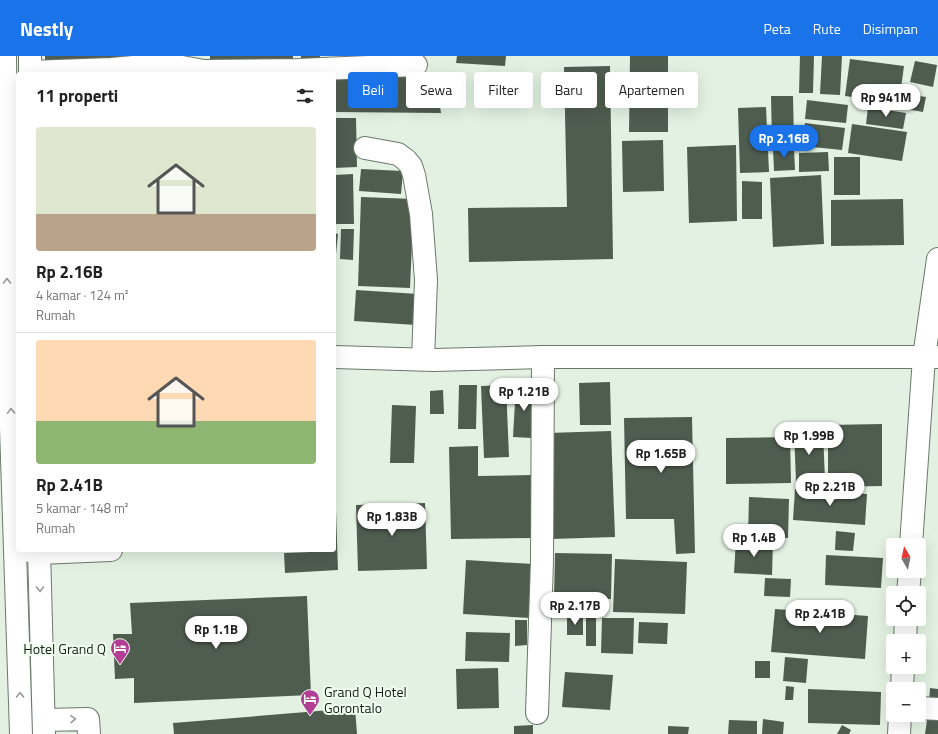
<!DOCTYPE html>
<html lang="id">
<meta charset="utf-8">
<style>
:root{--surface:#fff;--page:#f6f6f6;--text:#222;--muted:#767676;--line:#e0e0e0;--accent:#1a73e8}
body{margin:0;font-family:"Titillium Web",sans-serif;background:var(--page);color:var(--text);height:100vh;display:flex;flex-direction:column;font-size:15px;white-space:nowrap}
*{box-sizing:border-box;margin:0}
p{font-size:13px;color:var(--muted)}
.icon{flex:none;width:22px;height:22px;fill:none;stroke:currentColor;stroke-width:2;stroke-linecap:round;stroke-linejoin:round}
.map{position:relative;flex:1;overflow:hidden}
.side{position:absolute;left:16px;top:16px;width:320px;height:480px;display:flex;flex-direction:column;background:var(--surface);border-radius:4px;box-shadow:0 4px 16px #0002}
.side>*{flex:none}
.hud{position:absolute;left:348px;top:16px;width:380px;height:36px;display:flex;gap:8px}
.needle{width:26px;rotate:351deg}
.controls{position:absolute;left:886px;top:482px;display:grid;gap:8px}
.controls a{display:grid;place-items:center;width:40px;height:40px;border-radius:4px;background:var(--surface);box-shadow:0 4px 16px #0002;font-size:20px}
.price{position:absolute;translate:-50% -34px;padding:0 9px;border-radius:14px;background:#fff;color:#222;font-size:13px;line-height:26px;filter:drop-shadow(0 1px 2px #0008)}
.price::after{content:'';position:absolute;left:50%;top:24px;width:12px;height:9px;margin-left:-6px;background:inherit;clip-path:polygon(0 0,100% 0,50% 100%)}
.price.on{background:var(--accent);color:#fff}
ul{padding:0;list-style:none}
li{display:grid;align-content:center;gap:8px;height:212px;padding:0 20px}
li+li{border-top:1px solid var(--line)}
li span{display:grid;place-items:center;height:124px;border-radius:4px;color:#555}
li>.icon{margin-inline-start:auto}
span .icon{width:72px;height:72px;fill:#fffc;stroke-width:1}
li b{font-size:17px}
h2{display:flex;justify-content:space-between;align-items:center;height:48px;padding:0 20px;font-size:17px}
.pill{padding:0 14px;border-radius:4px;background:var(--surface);box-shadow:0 4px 16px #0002;font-size:14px;line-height:36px}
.pill.on{background:var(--accent);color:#fff}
header{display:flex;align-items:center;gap:24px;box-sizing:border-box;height:56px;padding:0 20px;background:var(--accent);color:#fff}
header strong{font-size:19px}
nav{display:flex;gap:22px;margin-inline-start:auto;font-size:14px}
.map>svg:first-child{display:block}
.building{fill:#4f5d4f}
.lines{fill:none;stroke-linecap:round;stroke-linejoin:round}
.minor-casing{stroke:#6b796b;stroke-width:24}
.highway-casing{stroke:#6b796b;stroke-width:24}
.minor{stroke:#fff;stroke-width:22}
.highway{stroke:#fff;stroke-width:22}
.oneway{stroke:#989a98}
.labels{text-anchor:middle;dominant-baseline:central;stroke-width:4;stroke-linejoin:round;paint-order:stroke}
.poi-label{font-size:14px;fill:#191f19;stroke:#efffee;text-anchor:end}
</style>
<header>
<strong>Nestly</strong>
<nav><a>Peta</a><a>Rute</a><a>Disimpan</a></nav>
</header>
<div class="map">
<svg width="938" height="678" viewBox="0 0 938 678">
<rect width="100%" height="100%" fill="#e2f1e1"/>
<g class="building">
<path d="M 45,0 L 133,0 L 133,7 L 45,6 Z"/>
<rect x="210" y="0" width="83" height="11"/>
<rect x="301" y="0" width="19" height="4"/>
<path d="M 457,0 L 506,0 L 505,10 L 456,7 Z"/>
<path d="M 630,0 L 668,0 L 668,76 L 629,76 Z"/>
<path d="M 800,0 L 814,0 L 813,37 L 799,37 Z"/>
<path d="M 822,0 L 842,0 L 840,39 L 820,38 Z"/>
<path d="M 850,3 L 904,10 L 899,47 L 845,40 Z"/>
<path d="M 915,5 L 937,9 L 933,31 L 910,26 Z"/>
<path d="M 610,10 L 613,203 L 469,206 L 468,152 L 567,151 L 564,11 Z"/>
<path d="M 435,17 L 441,57 L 334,56 L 334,19 Z"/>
<path d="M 903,37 L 926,41 L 923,56 L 901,52 Z"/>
<path d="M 771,40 L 793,40 L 794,86 L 772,87 Z"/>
<path d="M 807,44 L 848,49 L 846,67 L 805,63 Z"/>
<path d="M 766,51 L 769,116 L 740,117 L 738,52 Z"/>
<path d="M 868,51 L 906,57 L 903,73 L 866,68 Z"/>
<path d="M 334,62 L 356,62 L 357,111 L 334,112 Z"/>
<path d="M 805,67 L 845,72 L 842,94 L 802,90 Z"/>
<path d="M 852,68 L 907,76 L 902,105 L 848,97 Z"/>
<path d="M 663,84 L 664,135 L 623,136 L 622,85 Z"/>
<path d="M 736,89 L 737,165 L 689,167 L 687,91 Z"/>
<path d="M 794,91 L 795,114 L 774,115 L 773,92 Z"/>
<path d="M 828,96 L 829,115 L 799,116 L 799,97 Z"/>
<rect x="834" y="101" width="26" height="38"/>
<path d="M 361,113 L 403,115 L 401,138 L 359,135 Z"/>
<path d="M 353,118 L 354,168 L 334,168 L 334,119 Z"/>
<path d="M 821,119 L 824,188 L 773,191 L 770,122 Z"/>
<path d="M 742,125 L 762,126 L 762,163 L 742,163 Z"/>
<path d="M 361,141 L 414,143 L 410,232 L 358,230 Z"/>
<path d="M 903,143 L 904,189 L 831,190 L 831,144 Z"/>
<path d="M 341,173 L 354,173 L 353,204 L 340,203 Z"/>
<path d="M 334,177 L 338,178 L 335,208 L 334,208 Z"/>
<path d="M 356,234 L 418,238 L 416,269 L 354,265 Z"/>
<path d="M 610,326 L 611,369 L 580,369 L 579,327 Z"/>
<path d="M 459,329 L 477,329 L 476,373 L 458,373 Z"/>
<path d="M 506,329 L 509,401 L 484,402 L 481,330 Z"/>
<path d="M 516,329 L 535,330 L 532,382 L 513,381 Z"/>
<path d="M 443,334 L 444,358 L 430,358 L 430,335 Z"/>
<path d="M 392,349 L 416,350 L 414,407 L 390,407 Z"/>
<path d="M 692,361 L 695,497 L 676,498 L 674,463 L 626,463 L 624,362 Z"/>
<path d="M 882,368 L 882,430 L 828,431 L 828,369 Z"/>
<path d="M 794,374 L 823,374 L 825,425 L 796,426 Z"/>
<path d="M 611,375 L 615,481 L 551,483 L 547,377 Z"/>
<path d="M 790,381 L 791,427 L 726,428 L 726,382 Z"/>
<path d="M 478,390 L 478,420 L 532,419 L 533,482 L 451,483 L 449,391 Z"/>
<path d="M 795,433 L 867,438 L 865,469 L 793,464 Z"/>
<path d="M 749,441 L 789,443 L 788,482 L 748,481 Z"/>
<path d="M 425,447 L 427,513 L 358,515 L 356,449 Z"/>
<path d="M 334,455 L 336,455 L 338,514 L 285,517 L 284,497 L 311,496 L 311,494 L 334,494 Z"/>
<path d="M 836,475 L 855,477 L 853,495 L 835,494 Z"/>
<path d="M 736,484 L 773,486 L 772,519 L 734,517 Z"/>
<path d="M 555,497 L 612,498 L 611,543 L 554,542 Z"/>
<path d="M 826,499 L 883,502 L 881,532 L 825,529 Z"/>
<path d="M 615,503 L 687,506 L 685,558 L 613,556 Z"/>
<path d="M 466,504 L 533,508 L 530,562 L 463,558 Z"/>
<path d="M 765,522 L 791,523 L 790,541 L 764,540 Z"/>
<path d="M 307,540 L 311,639 L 134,647 L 134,622 L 115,623 L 113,578 L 132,578 L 130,547 Z"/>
<path d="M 547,547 L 598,548 L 598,559 L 546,559 Z"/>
<path d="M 775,553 L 868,560 L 865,603 L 771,596 Z"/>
<rect x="567" y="561" width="16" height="18"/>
<rect x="586" y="562" width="10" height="28"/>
<path d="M 602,562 L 634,562 L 633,598 L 601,597 Z"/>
<path d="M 515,564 L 527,564 L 527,589 L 515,590 Z"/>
<path d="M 639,566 L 668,567 L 667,588 L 638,587 Z"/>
<path d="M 466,576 L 510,577 L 509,606 L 465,605 Z"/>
<path d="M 785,601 L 808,603 L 806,627 L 783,625 Z"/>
<rect x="755" y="605" width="15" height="17"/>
<path d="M 498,612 L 499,652 L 457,653 L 456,613 Z"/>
<path d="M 565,616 L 613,619 L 610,654 L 562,651 Z"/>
<path d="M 786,630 L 794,631 L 793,644 L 785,644 Z"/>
<path d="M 930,632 L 938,633 L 938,646 L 929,646 Z"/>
<path d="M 808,633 L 881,636 L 880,669 L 808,667 Z"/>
<path d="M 355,652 L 357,678 L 174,678 L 173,667 Z"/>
<path d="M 928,657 L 938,658 L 938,678 L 925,678 Z"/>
<path d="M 763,663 L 784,666 L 783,678 L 762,678 Z"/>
<path d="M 729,664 L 757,665 L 757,678 L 728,678 Z"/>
<path d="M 533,669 L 533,678 L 514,678 L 514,670 Z"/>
<path d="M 842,669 L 851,674 L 849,678 L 837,678 Z"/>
<path d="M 668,670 L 689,671 L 688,678 L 668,678 Z"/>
</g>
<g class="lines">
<defs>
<g id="minor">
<path d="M 30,16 L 112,13 L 165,8 L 204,15 L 298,14 L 416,9"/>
<path d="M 365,92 L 398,98 L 406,104 L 411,110 L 414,119 L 421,158 L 426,224 L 423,303"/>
<path d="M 334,301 L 434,304 L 543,301 L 938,301"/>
<path d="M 911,489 L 924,301 L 938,203"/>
<path d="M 24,494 L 39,497 L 111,494"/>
<path d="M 908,537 L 910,515"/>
<path d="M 905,585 L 906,563"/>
<path d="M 902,633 L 903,611"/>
<path d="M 919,652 L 938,653"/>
<path d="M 537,657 L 542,505 L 543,301"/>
<path d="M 44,664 L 88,663 L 89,678"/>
<path d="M 899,678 L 900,659"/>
</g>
<g id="highway">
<path d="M 5,0 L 8,280 L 21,678"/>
<path d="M 30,0 L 30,18"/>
<path d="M 39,494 L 44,678"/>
</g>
</defs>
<use href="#minor" class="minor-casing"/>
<use href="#highway" class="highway-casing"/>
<use href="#minor" class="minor"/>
<use href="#highway" class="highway"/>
</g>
<defs><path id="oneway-chevron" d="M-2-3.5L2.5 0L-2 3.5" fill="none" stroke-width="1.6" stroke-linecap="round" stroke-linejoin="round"/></defs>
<g class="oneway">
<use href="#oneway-chevron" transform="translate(7 225) rotate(-91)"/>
<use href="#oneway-chevron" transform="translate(11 355) rotate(-92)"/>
<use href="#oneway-chevron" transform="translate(40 533) rotate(88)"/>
<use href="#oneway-chevron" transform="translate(20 639) rotate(-92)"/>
<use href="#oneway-chevron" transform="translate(73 663) rotate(-2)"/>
</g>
<defs>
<symbol id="hotel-pin" viewBox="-11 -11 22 30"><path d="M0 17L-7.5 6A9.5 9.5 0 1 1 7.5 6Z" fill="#b33e96" stroke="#efffee"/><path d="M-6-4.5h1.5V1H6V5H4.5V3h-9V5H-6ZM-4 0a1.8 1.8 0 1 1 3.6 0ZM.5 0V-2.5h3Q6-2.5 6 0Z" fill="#fff"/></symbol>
</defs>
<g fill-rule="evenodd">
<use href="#hotel-pin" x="109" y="581" width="22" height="30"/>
<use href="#hotel-pin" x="299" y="632" width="22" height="30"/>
</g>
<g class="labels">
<g class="poi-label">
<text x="106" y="592">Hotel Grand Q</text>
<text x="324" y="635" text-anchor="start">Grand Q Hotel<tspan x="324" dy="16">Gorontalo</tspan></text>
</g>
</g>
</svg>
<div class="controls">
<a><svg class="needle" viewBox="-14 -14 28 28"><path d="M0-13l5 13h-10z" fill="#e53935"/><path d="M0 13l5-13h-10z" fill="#767676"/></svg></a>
<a><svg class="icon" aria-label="locate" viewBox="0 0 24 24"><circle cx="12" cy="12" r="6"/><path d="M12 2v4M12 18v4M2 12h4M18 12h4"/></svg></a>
<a>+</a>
<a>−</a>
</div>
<b class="price" style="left:886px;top:62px">Rp 941M</b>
<b class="price on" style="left:784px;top:103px">Rp 2.16B</b>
<b class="price" style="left:524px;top:356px">Rp 1.21B</b>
<b class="price" style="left:809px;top:400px">Rp 1.99B</b>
<b class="price" style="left:661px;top:418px">Rp 1.65B</b>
<b class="price" style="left:830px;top:451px">Rp 2.21B</b>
<b class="price" style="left:392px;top:481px">Rp 1.83B</b>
<b class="price" style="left:754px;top:502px">Rp 1.4B</b>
<b class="price" style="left:575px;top:570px">Rp 2.17B</b>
<b class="price" style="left:820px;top:578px">Rp 2.41B</b>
<b class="price" style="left:216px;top:594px">Rp 1.1B</b>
<div class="hud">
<a class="pill on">Beli</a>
<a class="pill">Sewa</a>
<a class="pill">Filter</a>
<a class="pill">Baru</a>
<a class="pill">Apartemen</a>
</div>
<section class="side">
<h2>11 properti<svg class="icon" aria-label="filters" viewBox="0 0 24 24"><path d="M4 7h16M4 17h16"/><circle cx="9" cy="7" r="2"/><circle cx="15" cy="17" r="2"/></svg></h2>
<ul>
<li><span style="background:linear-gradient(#dfe7d0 70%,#b9a48a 0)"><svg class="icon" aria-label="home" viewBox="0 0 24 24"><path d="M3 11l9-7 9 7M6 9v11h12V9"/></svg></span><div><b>Rp 2.16B</b><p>4 kamar · 124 m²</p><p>Rumah</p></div></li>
<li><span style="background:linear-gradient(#ffd9b3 65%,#8fb573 0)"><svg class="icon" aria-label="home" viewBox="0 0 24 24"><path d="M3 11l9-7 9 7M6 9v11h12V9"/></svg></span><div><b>Rp 2.41B</b><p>5 kamar · 148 m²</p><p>Rumah</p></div></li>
</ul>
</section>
</div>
